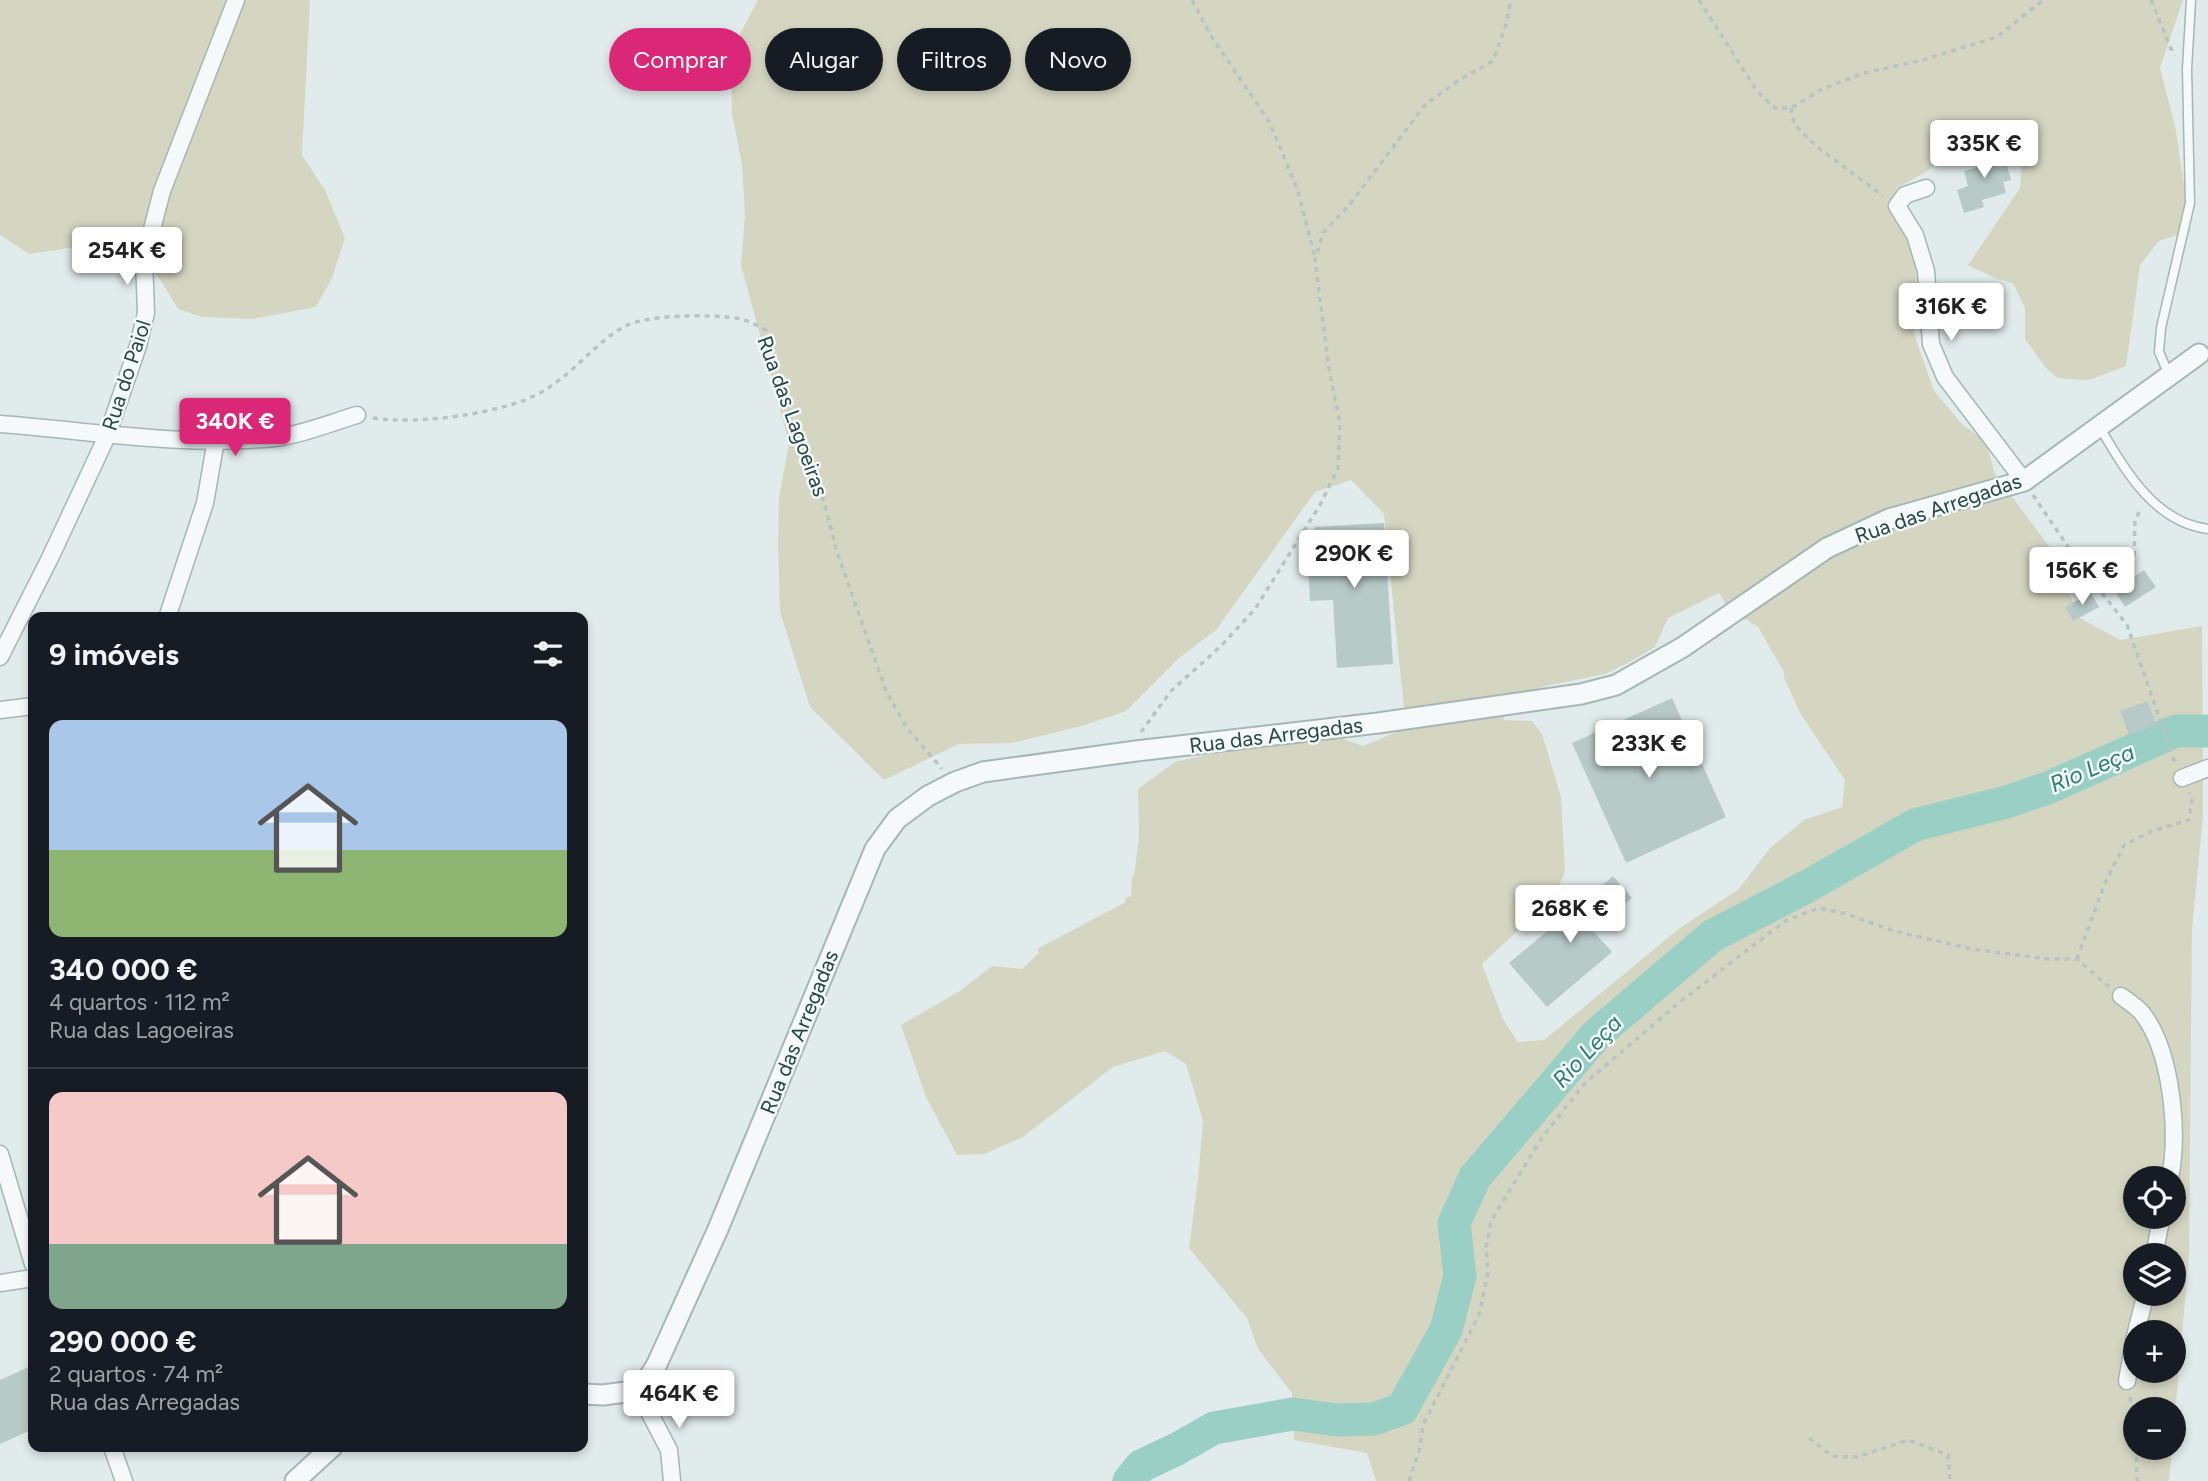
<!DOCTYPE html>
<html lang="pt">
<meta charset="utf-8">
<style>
:root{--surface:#171b24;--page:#242831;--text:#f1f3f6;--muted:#9ea1a6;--line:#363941;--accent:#db2777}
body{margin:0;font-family:Figtree,sans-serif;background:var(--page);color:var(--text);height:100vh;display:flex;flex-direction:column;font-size:26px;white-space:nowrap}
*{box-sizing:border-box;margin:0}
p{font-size:23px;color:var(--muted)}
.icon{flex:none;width:38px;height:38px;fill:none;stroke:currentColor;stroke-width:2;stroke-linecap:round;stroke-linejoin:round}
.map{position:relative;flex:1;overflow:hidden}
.details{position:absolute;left:28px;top:612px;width:560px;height:840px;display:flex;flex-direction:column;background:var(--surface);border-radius:14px;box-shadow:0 4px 10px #0003}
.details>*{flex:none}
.top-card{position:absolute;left:609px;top:28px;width:665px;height:63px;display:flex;gap:14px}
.controls{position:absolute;left:2123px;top:1166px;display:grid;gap:14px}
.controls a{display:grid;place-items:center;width:63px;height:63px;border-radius:50%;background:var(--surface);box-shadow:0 4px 10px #0003;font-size:35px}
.price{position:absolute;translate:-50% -60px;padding:0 16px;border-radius:7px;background:#fff;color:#222;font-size:23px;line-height:46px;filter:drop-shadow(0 2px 4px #0008)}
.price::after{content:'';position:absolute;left:50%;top:42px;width:21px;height:16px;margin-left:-10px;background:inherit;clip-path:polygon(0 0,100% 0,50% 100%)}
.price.active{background:var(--accent);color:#fff}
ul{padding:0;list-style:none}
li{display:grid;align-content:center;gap:14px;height:371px;padding:0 21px}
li+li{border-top:2px solid var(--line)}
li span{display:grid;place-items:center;height:217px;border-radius:14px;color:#555}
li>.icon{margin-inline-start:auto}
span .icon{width:126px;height:126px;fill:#fffc;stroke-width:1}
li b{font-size:30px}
h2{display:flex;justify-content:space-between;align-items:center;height:84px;padding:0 21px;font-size:30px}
.tag{padding:0 24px;border-radius:32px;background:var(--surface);box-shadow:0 4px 10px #0003;font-size:24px;line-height:63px}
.tag.active{background:var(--accent);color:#fff}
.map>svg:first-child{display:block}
.green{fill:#d5d6c2;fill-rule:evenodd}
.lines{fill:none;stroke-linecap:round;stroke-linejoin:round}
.river{stroke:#9acfc5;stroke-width:33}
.building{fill:#b8cac8}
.service-casing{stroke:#a6b6b5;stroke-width:11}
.minor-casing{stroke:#a6b6b5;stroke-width:19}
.tertiary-casing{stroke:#a6b6b5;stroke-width:23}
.path{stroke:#b8c3c2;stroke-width:3.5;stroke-dasharray:5 5;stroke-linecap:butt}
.service{stroke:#f5f9f9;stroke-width:8}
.minor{stroke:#f5f9f9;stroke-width:16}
.tertiary{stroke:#f5f9f9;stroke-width:19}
.labels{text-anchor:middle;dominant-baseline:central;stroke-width:5;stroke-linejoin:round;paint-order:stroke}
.street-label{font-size:21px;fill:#284543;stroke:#f2f8f8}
.water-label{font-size:23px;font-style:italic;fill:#2e7d71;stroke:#f2f8f8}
</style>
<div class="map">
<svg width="2208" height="1481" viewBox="0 0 2208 1481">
<rect width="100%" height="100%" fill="#e2ebeb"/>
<g class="green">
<path d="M 0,0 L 310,0 L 302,155 L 325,190 L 345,238 L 332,278 L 316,307 L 253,319 L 202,317 L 178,309 L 160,279 L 141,259 L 90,245 L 29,254 L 0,235 Z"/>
<path d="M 758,0 L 2183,0 L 2160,68 L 2175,126 L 2191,231 L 2159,241 L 2140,265 L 2126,366 L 2089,380 L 2065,379 L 2056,377 L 2045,367 L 2025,339 L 2025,308 L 2013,283 L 1995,278 L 1968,265 L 2020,188 L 2022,153 L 2006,124 C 1964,115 1961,143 1935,165 C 1924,174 1909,181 1897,188 L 1897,218 L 1903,225 L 1917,267 L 1914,334 L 1934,391 L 1963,425 L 1986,442 L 1995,474 L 2057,557 L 2078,617 L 2120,640 L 2202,626 L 2203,816 L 2192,929 L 2189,1255 L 2174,1427 L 2174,1409 L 2135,1409 L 2135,1447 L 2172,1447 L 2169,1481 L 1376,1481 L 1367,1453 L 1294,1440 L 1292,1393 L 1258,1349 L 1247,1318 L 1189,1248 L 1198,1179 L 1203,1121 L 1186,1064 L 1165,1051 L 1113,1067 L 1023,1137 L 984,1154 L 957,1155 L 926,1097 L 901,1025 L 960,991 L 992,966 L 1022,969 L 1039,953 L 1037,949 L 1126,902 L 1125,898 L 1131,896 L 1132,876 L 1134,876 L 1139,838 L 1138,789 L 1175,762 L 1274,739 L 1332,735 L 1363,746 L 1406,728 L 1384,514 L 1351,480 L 1315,492 L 1216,630 L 1179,658 L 1126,711 L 1082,726 L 1012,743 L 959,744 L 884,780 L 810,707 L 780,612 L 778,545 L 779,498 L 789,443 L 741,265 L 745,215 L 742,164 L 732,114 L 731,60 L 741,32 ZM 1719,593 L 1728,608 L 1758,627 L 1784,672 L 1784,677 L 1800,713 L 1845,780 L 1842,807 L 1804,820 L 1770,848 L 1739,889 L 1680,928 L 1544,1040 L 1518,1042 L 1503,1019 L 1482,964 L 1516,932 L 1550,905 L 1565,872 L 1561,797 L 1542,734 L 1532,721 L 1503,720 L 1515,697 L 1546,686 L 1605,674 L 1630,662 L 1655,647 L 1668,618 ZM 2135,1178 L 2174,1178 L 2174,1216 L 2135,1216 ZM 2135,1255 L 2174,1255 L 2174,1293 L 2135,1293 ZM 2135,1332 L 2174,1332 L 2174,1370 L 2135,1370 Z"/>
</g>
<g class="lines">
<path class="river" d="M 1129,1481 L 1141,1466 L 1177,1449 L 1214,1428 L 1293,1414 L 1337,1420 L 1374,1419 L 1402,1409 L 1446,1330 L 1460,1276 L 1454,1223 L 1475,1177 L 1597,1034 L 1712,936 L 1806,887 L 1915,825 L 2007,802 L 2050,787 L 2176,731 L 2208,731"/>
</g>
<g class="building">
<path d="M 2002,149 L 2011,180 L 2003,182 L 2006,193 L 1982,200 L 1984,207 L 1964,213 L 1957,190 L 1968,186 L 1964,171 L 1976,168 L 1973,157 Z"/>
<path d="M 1384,523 L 1393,664 L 1337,668 L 1333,600 L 1310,601 L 1307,542 L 1315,527 Z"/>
<path d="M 2144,570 L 2156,587 L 2125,607 L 2114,590 Z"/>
<path d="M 2091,593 L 2099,607 L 2073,621 L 2065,607 Z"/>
<path d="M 1672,698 L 1726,817 L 1626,863 L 1572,743 Z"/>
<path d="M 2148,701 L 2156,725 L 2129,735 L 2120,711 Z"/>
<path d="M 1613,876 L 1632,898 L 1593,931 L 1612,952 L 1547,1007 L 1509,963 Z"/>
<path d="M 33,1365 L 33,1429 L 0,1444 L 0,1380 Z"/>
</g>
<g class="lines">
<defs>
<g id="service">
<path d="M 2169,375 L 2159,352 L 2161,328 L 2190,203 L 2187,69 L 2191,0"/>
<path d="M 2099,426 C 2124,468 2153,522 2208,529"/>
</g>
<g id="minor">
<path d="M 1926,188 L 1905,195 L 1897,206 L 1915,235 L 1926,271 L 1931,344 L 1945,377 L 2024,481"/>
<path d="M 0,424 C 91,431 182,447 274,438 C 301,435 330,423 357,415"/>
<path d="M 167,618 L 205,503 L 216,440"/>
<path d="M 0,657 L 50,558 L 107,436 L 138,346 L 146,313 L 144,260 L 162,191 L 236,0"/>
<path d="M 0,710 L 33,706"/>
<path d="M 2182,778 L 2208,768"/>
<path d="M 2121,996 C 2128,1001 2137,1007 2142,1013 C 2172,1051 2179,1132 2170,1178"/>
<path d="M 0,1154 L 33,1264"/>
<path d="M 2154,1255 L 2162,1216"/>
<path d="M 0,1283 L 33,1278"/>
<path d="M 2136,1332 L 2146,1293"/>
<path d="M 2127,1381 L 2135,1336"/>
<path d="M 641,1390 L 647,1408 L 669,1450 L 672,1481"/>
<path d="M 112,1447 L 124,1481"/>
</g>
<g id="tertiary">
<path d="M 583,1394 L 603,1395 L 641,1390 L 657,1364 L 718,1229 L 875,849 L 897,819 L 928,796 L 955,782 L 983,772 L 1136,751 L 1378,723 L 1581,694 L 1616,685 L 1683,647 L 1827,548 L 1889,519 L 2024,481 L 2199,354"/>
<path d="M 295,1481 L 332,1447"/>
</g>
</defs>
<use href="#service" class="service-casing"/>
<use href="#minor" class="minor-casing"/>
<use href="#tertiary" class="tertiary-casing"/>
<g class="path">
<path d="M 1192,0 L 1211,36 L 1270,123 L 1298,191 L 1315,258"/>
<path d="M 1699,0 L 1757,91 L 1775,108 L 1791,108 L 1824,88 L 1864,73 L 1923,60 L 1997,37 L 2043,0"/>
<path d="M 2151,0 L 2174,56"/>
<path d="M 1791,108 L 1794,124 L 1816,146 L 1883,196"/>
<path d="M 373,418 C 416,425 507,414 545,390 C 573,373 593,346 620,329 C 641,314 710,314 736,318 C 746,319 756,325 766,330 L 795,434 L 820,487 L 838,555 L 886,691 L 907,728 L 942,769"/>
<path d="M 2033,495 L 2083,569 L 2127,625 L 2175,763"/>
<path d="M 2098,588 L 2134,561 L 2135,521 L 2141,508"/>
<path d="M 1141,732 L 1171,691 L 1221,646 L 1255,609 L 1320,505 L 1338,468 L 1340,423 L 1329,369 L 1315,260 L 1323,233 L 1350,204 L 1425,105 L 1459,80 L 1493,61 L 1506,24 L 1511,0"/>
<path d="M 2077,959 L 2105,883 L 2124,845 L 2152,831 L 2189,820 L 2192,800 L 2189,793"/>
<path d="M 2130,1397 L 2135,1436"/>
<path d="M 1809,1438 L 1832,1456 L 1857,1457 L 1908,1440 L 1948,1455 L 1950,1481"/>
<path d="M 2136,1447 L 2137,1481"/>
<path d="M 1409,1481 L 1419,1451 L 1423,1425 L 1479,1315 L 1488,1273 L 1486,1247 L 1491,1221 L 1541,1139 L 1584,1084 L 1675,1006 L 1785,921 L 1818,908 L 1843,913 L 1894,931 L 1972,949 L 2048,959 L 2077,959 L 2109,987"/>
</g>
<use href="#service" class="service"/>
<use href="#minor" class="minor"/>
<use href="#tertiary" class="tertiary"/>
</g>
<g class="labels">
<g class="street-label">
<text transform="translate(126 375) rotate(-72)">Rua do Paiol</text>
<text transform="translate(793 416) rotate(70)">Rua das Lagoeiras</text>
<text transform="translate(1938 508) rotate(-19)">Rua das Arregadas</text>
<text transform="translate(1276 735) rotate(-7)">Rua das Arregadas</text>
<text transform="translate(799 1032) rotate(-68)">Rua das Arregadas</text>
</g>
<g class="water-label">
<text transform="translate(2092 768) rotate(-23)">Rio Leça</text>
<text transform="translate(1587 1051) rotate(-47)">Rio Leça</text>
</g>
</g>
</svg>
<div class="controls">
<a><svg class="icon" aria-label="locate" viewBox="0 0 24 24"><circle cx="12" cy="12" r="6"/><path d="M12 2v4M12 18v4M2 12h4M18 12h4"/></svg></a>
<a><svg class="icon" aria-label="layers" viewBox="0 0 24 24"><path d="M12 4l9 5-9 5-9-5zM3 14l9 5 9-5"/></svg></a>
<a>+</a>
<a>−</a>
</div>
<b class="price" style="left:1984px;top:180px">335K €</b>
<b class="price" style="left:127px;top:287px">254K €</b>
<b class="price" style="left:1951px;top:343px">316K €</b>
<b class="price active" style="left:235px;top:458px">340K €</b>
<b class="price" style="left:1354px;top:590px">290K €</b>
<b class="price" style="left:2082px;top:607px">156K €</b>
<b class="price" style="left:1649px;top:780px">233K €</b>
<b class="price" style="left:1570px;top:945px">268K €</b>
<b class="price" style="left:679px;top:1430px">464K €</b>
<div class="top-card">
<a class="tag active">Comprar</a>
<a class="tag">Alugar</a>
<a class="tag">Filtros</a>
<a class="tag">Novo</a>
</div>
<section class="details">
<h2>9 imóveis<svg class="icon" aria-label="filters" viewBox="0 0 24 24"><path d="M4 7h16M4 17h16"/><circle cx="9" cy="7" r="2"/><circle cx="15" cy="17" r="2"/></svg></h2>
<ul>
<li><span style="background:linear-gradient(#a9c7e8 60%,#8fb573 0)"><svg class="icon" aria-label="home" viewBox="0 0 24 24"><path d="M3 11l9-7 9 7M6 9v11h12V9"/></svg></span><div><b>340 000 €</b><p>4 quartos · 112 m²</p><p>Rua das Lagoeiras</p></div></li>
<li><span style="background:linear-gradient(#f6c9c9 70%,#7fa58c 0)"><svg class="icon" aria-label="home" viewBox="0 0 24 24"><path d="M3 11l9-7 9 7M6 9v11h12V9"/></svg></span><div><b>290 000 €</b><p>2 quartos · 74 m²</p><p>Rua das Arregadas</p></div></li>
</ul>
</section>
</div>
